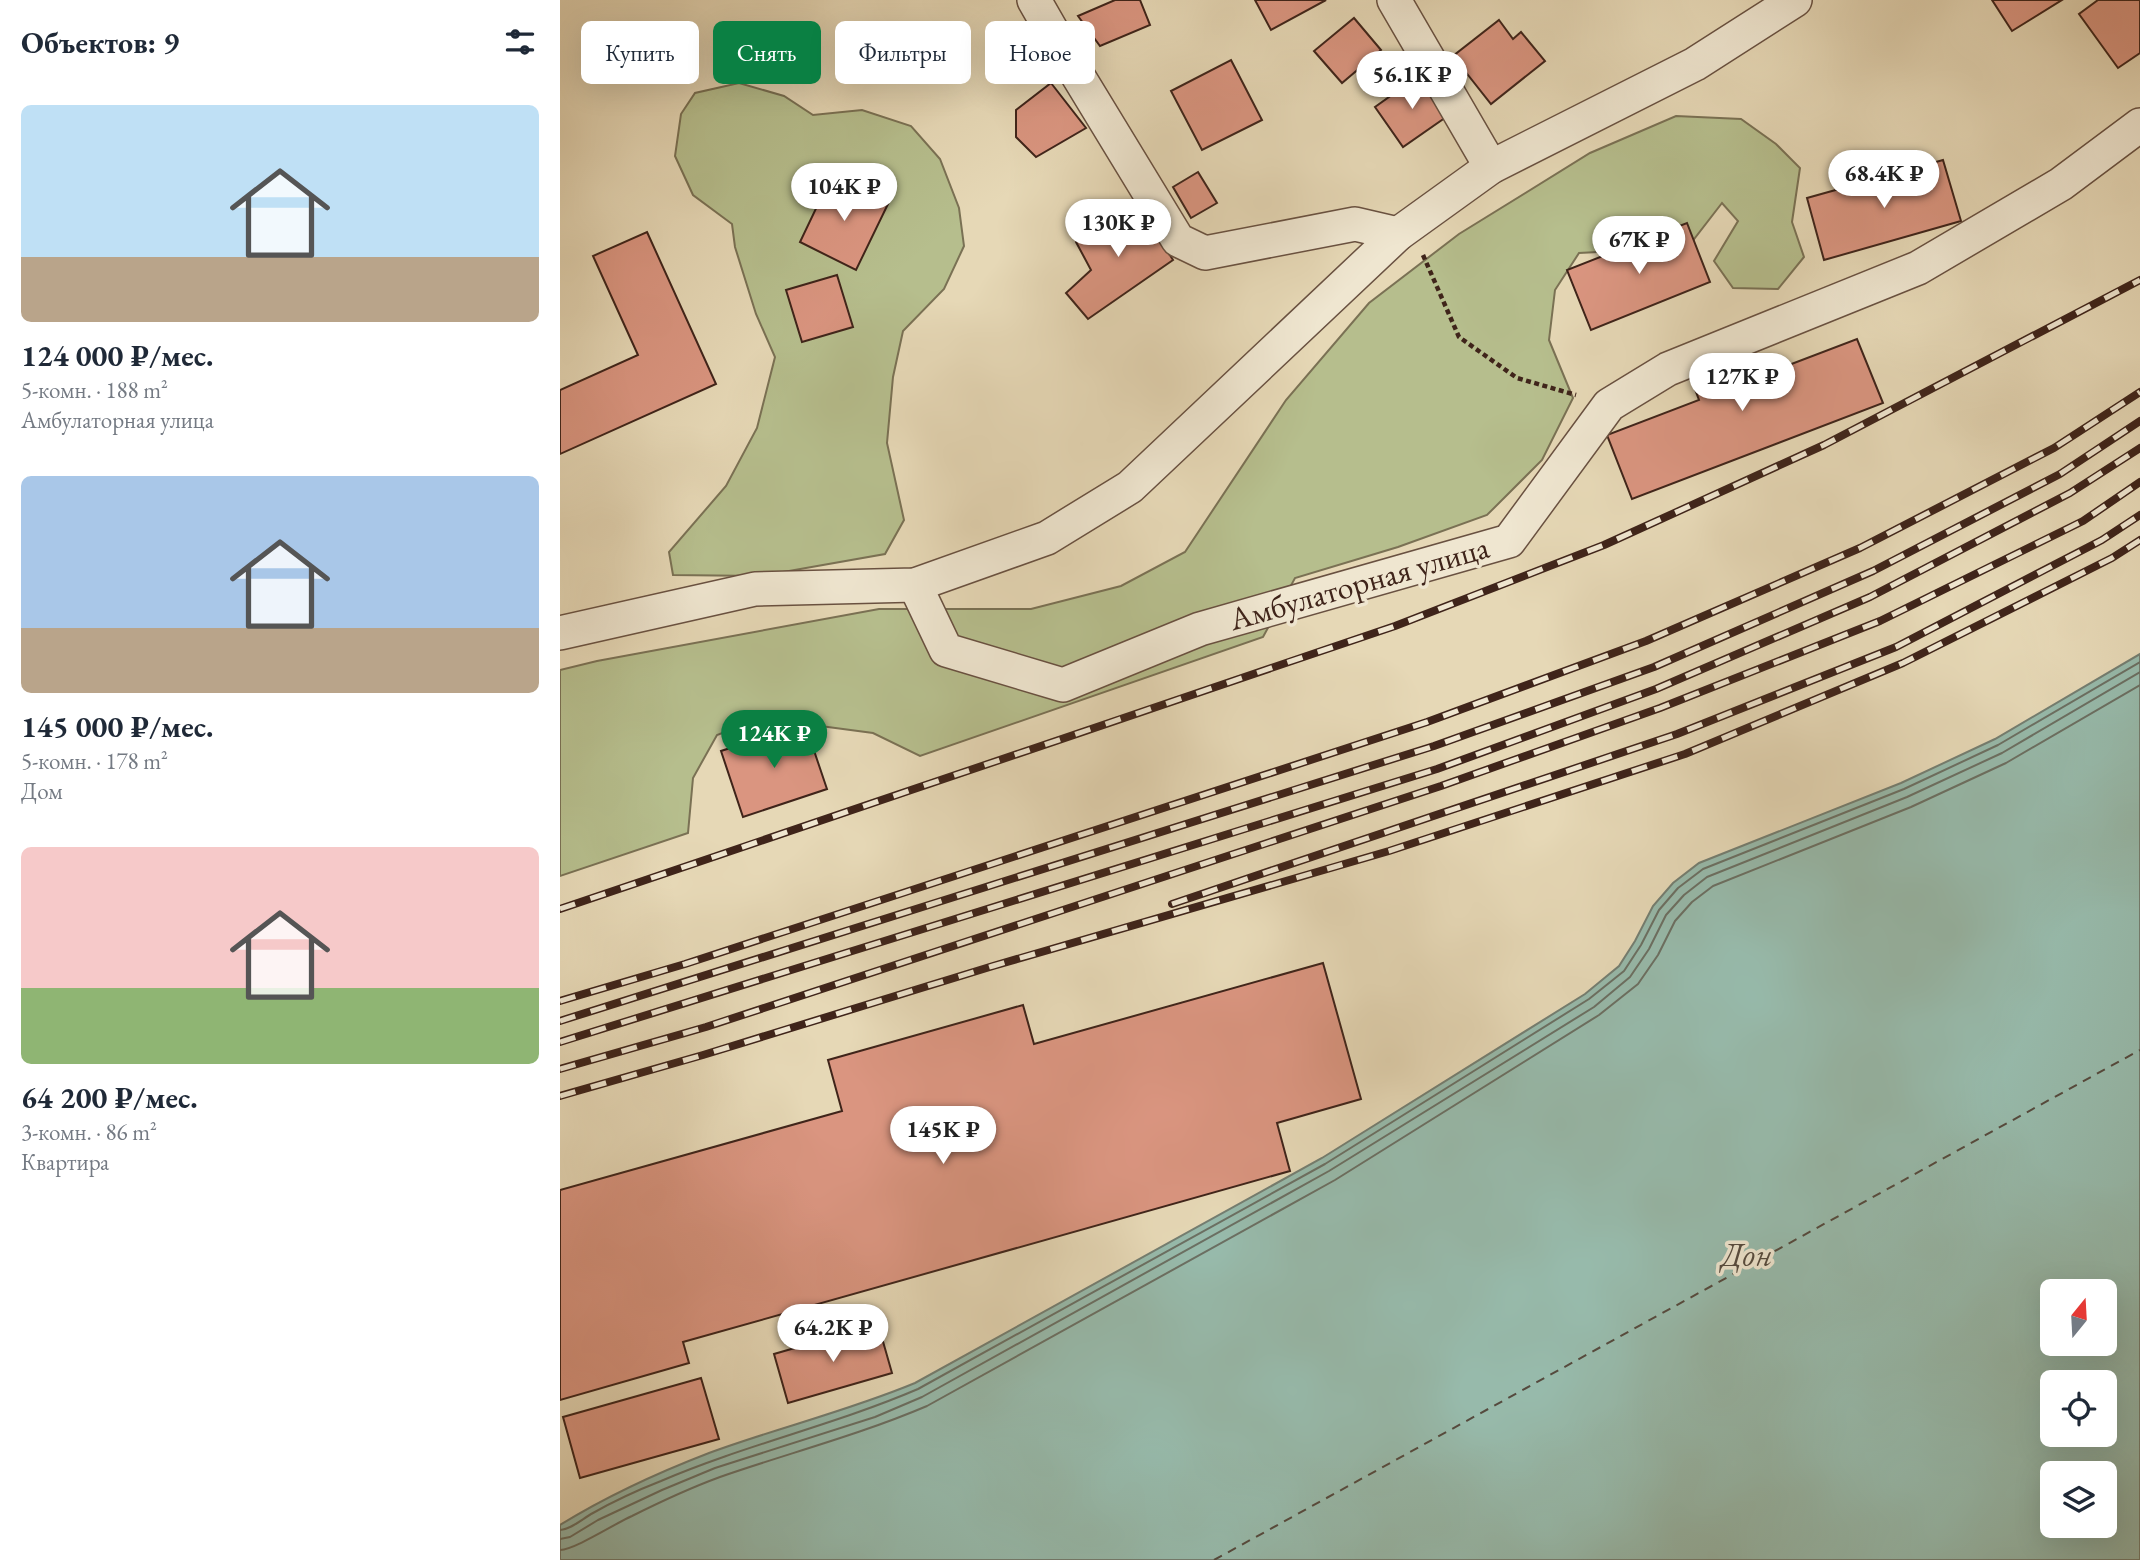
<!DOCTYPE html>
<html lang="ru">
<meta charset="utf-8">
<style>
:root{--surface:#fff;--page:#f2f2f3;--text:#1f2937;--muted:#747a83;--accent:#0b8043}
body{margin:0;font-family:"EB Garamond",serif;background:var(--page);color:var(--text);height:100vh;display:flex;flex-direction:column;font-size:26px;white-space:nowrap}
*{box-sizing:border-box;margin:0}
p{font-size:23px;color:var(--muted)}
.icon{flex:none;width:38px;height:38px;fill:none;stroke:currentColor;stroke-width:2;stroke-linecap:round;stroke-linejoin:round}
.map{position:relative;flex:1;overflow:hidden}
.panel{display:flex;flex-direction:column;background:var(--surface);width:560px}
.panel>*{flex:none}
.hud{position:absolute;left:21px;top:21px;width:665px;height:63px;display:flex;gap:14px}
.needle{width:46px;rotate:18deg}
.buttons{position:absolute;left:1480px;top:1279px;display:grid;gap:14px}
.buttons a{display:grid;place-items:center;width:77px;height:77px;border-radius:10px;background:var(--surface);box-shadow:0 7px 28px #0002;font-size:35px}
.price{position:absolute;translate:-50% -60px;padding:0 16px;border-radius:24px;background:#fff;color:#222;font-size:23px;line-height:46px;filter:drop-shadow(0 2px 4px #0008)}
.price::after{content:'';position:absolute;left:50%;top:42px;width:21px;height:16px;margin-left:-10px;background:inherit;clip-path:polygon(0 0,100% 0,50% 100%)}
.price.selected{background:var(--accent);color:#fff}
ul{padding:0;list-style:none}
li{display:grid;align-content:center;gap:14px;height:371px;padding:0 21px}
li span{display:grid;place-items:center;height:217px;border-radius:10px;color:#555}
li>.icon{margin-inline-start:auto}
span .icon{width:126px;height:126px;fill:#fffc;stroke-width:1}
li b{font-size:30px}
h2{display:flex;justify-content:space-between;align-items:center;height:84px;padding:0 21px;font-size:30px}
.chip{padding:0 24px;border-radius:10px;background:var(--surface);box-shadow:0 7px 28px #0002;font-size:24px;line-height:63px}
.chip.selected{background:var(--accent);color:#fff}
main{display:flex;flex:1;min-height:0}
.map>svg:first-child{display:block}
.green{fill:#b6be8d;stroke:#7a7154;stroke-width:2}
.water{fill:#97baab;stroke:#747e71;stroke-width:2;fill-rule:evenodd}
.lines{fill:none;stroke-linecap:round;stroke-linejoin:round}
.shore{stroke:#6b6f62;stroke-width:2}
.ferry{stroke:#554a3e;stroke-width:2;stroke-dasharray:9 7;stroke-linecap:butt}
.building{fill:#da9580;stroke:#3f241a;stroke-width:2}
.street-casing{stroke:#695141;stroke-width:36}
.path{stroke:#3f241a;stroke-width:4.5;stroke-dasharray:5 3.5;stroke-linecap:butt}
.street{stroke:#efe6d0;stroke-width:33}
.rail-casing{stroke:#3f241a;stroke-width:8}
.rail{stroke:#efe6d0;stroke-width:5;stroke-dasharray:16;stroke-linecap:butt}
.labels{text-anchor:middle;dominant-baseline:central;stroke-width:7;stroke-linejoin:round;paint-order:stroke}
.street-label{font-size:32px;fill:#3f241a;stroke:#efe6d0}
.water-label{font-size:33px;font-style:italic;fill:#554a3e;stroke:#efe6d0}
</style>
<main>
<section class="panel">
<h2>Объектов: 9<svg class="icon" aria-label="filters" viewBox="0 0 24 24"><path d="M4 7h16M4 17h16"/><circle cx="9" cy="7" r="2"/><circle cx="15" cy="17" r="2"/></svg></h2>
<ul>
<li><span style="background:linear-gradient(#bfe0f5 70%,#b9a48a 0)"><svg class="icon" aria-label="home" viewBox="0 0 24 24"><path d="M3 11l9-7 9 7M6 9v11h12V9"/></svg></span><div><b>124 000 ₽/мес.</b><p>5-комн. · 188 m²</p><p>Амбулаторная улица</p></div></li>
<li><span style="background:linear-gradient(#a9c7e8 70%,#b9a48a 0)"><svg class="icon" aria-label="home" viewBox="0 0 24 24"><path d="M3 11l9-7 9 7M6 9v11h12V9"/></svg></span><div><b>145 000 ₽/мес.</b><p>5-комн. · 178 m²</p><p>Дом</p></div></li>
<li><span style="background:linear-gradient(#f6c9c9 65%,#8fb573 0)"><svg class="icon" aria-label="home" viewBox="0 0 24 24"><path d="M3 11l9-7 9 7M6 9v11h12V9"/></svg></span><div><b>64 200 ₽/мес.</b><p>3-комн. · 86 m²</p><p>Квартира</p></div></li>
</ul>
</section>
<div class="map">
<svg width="1580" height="1560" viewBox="0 0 1580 1560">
<rect width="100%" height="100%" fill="#e6d8b6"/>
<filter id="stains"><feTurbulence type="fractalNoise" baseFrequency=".00286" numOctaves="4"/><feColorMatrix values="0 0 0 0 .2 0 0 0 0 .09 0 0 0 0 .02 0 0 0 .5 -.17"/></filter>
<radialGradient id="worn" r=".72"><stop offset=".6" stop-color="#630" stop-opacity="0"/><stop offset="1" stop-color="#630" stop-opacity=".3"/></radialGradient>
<g class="green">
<path d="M 179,83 L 224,96 L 253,115 L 302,110 L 351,126 L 380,159 L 399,208 L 404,246 L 384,289 L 343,331 L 333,377 L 327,443 L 344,520 L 325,554 L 200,576 L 113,575 L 109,552 L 166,486 L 197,428 L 215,357 L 196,314 L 175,247 L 172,224 L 133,195 L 115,156 L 121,114 L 135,93 Z"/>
<path d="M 1116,116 L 1181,119 L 1216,144 L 1240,168 L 1232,222 L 1244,257 L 1218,289 L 1173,288 L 1154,261 L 1178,221 L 1162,203 L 1131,243 L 1077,250 L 1019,253 L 995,290 L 989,340 L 1013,398 L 982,460 L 927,515 L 838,547 L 735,578 L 703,637 L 360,756 L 313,733 L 201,718 L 157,735 L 133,778 L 128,833 L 0,876 L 0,670 L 37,661 L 319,609 L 471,609 L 561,586 L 625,552 L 726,400 L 809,303 L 899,234 L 1030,153 Z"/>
</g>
<path class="water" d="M 1580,654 L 1580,1560 L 0,1560 L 0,1525 C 47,1496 97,1473 149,1453 C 217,1428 288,1411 355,1383 L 762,1158 L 1025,994 L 1059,966 L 1075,941 L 1093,906 L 1113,883 L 1139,863 L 1341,783 L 1435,739 ZM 1493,1292 L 1545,1292 L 1545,1344 L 1493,1344 ZM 1493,1382 L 1545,1382 L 1545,1435 L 1493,1435 ZM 1493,1474 L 1545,1474 L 1545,1526 L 1493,1526 Z"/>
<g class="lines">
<g class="shore">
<path d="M 0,1530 C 12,1529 22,1519 33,1513 C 54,1501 78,1490 101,1481 C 185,1445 274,1425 358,1389 L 765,1164 L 1029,999 L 1064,971 L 1081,945 L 1099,910 L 1118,888 L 1143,869 L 1344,789 L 1438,745 L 1580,662"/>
<path d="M 0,1539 L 10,1537 L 38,1520 L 102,1490 L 155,1468 L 315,1417 L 362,1397 L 769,1171 L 1034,1007 L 1070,977 L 1089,949 L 1106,915 L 1124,895 L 1147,877 L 1347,797 L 1442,753 L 1580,672"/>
<path d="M 0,1550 C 16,1549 54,1524 72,1516 C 100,1502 130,1488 160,1477 C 229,1453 299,1435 367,1406 L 775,1180 L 1039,1015 L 1078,984 L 1098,955 L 1115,921 L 1132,902 L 1153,886 L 1351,807 L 1446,763 L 1580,685"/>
</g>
<path class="ferry" d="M 654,1560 L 1580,1050"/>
</g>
<g class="building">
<path d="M 555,0 L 580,0 L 590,25 L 540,46 L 518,16 Z"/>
<path d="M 695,0 L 766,0 L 711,30 Z"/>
<path d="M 1432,0 L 1502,0 L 1452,31 Z"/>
<path d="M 1538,0 L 1580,0 L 1580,53 L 1558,68 L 1519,14 Z"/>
<path d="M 794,18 L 821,50 L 782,83 L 754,51 Z"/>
<path d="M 939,20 L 953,39 L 961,32 L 985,61 L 931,104 L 893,56 Z"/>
<path d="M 671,60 L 702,120 L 642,150 L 611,91 Z"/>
<path d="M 860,75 L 889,115 L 843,147 L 815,107 Z"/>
<path d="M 491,83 L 526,128 L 476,157 L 456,137 L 456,110 Z"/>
<path d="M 1383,160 L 1401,221 L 1264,260 L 1247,198 Z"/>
<path d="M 638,172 L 657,203 L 631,218 L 613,187 Z"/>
<path d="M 271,177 L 328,204 L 296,270 L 240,242 Z"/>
<path d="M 576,200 L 613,260 L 528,319 L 506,293 L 531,270 L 516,242 Z"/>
<path d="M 1127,223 L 1150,282 L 1031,330 L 1007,270 Z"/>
<path d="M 87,232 L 156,384 L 0,454 L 0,390 L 78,355 L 33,256 Z"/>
<path d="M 277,275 L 293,327 L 242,342 L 226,290 Z"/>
<path d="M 1186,339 L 1200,376 L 1297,339 L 1323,403 L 1072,499 L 1047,435 L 1139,400 L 1125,362 Z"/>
<path d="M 245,724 L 267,789 L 183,817 L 161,751 Z"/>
<path d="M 763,963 L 801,1099 L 717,1123 L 730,1171 L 123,1342 L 129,1363 L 0,1400 L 0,1190 L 282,1111 L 268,1060 L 463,1005 L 474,1044 Z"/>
<path d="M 318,1324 L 332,1373 L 228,1403 L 214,1354 Z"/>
<path d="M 141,1378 L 159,1439 L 20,1478 L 3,1417 Z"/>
</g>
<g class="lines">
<defs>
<g id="street">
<path d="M 474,0 L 509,61 L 618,240 L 645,253 L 795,224 L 838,234"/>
<path d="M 834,0 L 931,167"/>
<path d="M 355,585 L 386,650 L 503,685 L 640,629 L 949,541 L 1049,405 L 1108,369 L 1358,268 L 1501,184 L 1580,125"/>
<path d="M 0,633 L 195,589 L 355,585 L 487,538 L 570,487 L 838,234 L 931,167 L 1135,64 L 1235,0"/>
</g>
</defs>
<use href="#street" class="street-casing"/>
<path class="path" d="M 863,255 L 899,337 L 957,378 L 1016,395"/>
<use href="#street" class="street"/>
<defs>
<g id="rail">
<path d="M 612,904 L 1117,734 L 1336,647 L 1542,540 L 1580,515"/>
<path d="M 0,909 L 835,626 L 1044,545 L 1264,445 L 1580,280"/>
<path d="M 0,1001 L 125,964 L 867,722 L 1086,641 L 1300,548 L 1494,448 L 1580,392"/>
<path d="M 0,1021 L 874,746 L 1094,667 L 1313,571 L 1500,474 L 1580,421"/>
<path d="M 0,1042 L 877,769 L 1096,689 L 1310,597 L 1510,493 L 1580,448"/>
<path d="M 0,1069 L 146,1027 L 881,786 L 1100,708 L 1320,621 L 1523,521 L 1580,482"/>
<path d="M 0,1096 L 143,1055 L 433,966 L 829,851 L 1125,754 L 1343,663 L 1552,558 L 1580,540"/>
</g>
</defs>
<use href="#rail" class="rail-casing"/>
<use href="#rail" class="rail"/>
</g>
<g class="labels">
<g class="street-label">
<text transform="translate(799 583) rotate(-16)">Амбулаторная улица</text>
</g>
<g class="water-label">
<text x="1187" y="1254">Дон</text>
</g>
</g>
<rect width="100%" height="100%" filter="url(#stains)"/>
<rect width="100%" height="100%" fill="url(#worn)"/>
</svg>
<div class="buttons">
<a><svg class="needle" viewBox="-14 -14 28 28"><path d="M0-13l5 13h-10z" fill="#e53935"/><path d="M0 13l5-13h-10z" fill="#747a83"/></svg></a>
<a><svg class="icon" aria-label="locate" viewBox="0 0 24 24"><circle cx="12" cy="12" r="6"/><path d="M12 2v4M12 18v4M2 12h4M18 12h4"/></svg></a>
<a><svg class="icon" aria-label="layers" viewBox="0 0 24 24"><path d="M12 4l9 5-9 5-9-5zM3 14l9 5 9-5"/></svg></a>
</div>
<b class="price" style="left:852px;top:111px">56.1K ₽</b>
<b class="price" style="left:1324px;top:210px">68.4K ₽</b>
<b class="price" style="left:284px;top:223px">104K ₽</b>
<b class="price" style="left:558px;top:259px">130K ₽</b>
<b class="price" style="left:1079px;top:276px">67K ₽</b>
<b class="price" style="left:1182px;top:413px">127K ₽</b>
<b class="price selected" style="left:214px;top:770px">124K ₽</b>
<b class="price" style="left:383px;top:1166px">145K ₽</b>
<b class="price" style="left:273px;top:1364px">64.2K ₽</b>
<div class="hud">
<a class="chip">Купить</a>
<a class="chip selected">Снять</a>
<a class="chip">Фильтры</a>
<a class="chip">Новое</a>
</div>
</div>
</main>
